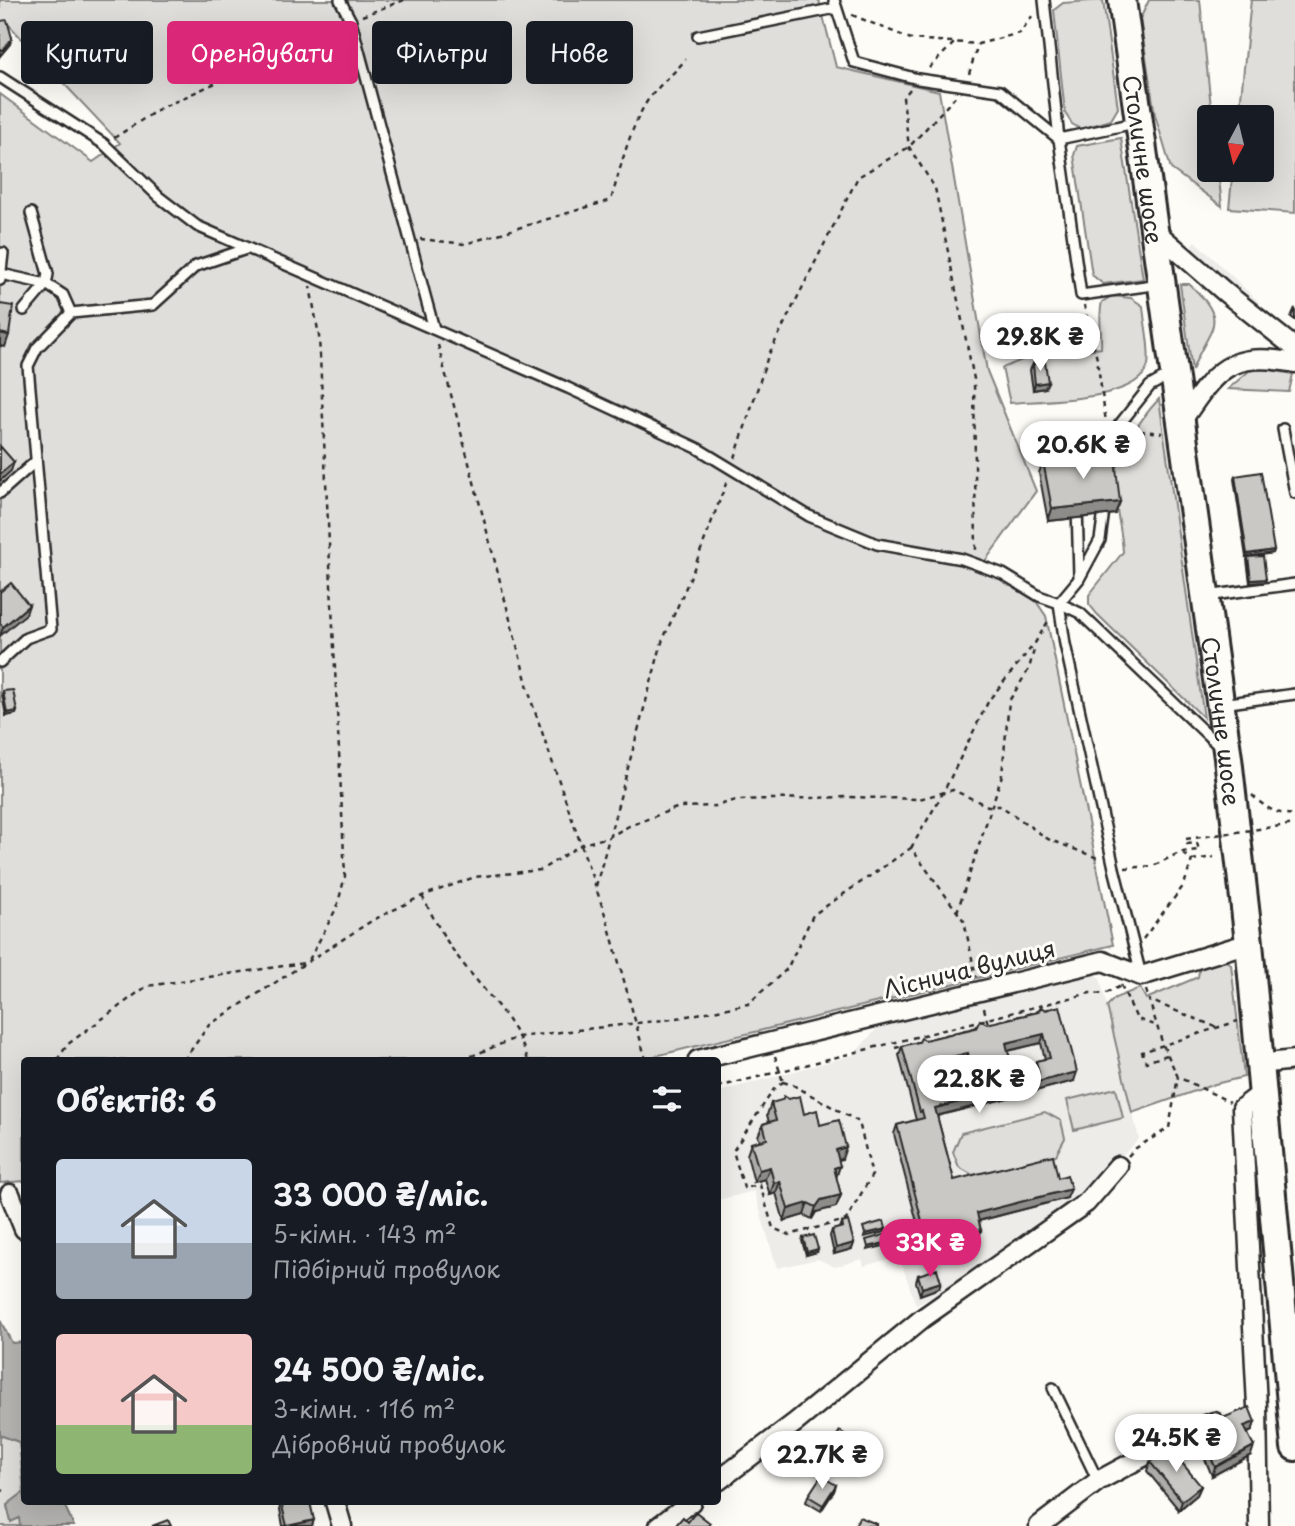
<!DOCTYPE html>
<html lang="uk">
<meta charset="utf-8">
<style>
:root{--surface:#171b24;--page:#242831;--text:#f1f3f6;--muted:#9ea1a6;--accent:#db2777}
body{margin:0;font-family:"Playpen Sans",sans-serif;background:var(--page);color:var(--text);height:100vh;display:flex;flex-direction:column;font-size:26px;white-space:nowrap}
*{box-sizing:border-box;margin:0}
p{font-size:23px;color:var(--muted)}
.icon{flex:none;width:38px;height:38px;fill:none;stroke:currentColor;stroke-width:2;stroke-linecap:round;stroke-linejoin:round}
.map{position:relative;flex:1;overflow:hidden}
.side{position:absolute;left:21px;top:1057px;width:700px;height:448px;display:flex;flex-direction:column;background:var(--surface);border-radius:7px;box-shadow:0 7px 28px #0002}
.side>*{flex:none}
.top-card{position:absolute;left:21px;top:21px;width:700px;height:63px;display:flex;gap:14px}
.needle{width:46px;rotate:187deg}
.controls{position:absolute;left:1197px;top:105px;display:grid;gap:14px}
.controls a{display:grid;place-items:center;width:77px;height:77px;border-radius:7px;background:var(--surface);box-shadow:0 7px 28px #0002;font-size:35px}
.price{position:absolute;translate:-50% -60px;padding:0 16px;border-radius:24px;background:#fff;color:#222;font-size:23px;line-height:46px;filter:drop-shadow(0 2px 4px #0008)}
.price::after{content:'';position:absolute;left:50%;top:42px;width:21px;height:16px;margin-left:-10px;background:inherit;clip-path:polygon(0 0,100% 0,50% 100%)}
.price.current{background:var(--accent);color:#fff}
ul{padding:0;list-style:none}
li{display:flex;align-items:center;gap:21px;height:175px;padding:0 35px}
li span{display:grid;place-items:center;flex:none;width:196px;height:140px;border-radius:7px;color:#555}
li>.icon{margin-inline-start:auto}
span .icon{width:84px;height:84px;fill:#fffc;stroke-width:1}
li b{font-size:30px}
h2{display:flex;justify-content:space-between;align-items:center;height:84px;padding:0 35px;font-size:30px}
.pill{padding:0 24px;border-radius:7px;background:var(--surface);box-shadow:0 7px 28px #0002;font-size:24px;line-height:63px}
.pill.current{background:var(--accent);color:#fff}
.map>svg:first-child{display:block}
.built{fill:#edece8}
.green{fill:#dfdeda;stroke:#858482;stroke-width:2}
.water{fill:#b5b4b1;stroke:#7e7d7b;stroke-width:2}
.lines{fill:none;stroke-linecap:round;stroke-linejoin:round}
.service-casing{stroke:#2b2b2b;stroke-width:14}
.minor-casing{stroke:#2b2b2b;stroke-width:23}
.primary-casing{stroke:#2b2b2b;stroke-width:32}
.path{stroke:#2b2b2b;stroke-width:2.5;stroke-dasharray:5 5;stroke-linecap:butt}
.service{stroke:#fdfcf7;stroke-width:9}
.minor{stroke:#fdfcf7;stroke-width:18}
.primary{stroke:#fdfcf7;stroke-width:26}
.path-bridge{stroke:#2b2b2b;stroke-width:2.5;stroke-dasharray:5 5;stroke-linecap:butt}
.wall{fill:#adaca9;stroke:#2b2b2b;stroke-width:2;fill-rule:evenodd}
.shaded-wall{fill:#8d8c89;stroke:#2b2b2b;stroke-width:2}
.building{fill:#c9c8c4;stroke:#2b2b2b;stroke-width:2;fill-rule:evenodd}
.labels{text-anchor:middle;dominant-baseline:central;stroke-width:6;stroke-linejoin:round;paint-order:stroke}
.street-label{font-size:23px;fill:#2b2b2b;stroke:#fdfcf7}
</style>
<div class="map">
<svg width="1295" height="1526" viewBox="0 0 1295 1526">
<rect width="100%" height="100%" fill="#fdfcf7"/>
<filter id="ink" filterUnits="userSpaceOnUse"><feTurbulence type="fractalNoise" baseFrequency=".0143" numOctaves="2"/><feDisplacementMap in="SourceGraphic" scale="14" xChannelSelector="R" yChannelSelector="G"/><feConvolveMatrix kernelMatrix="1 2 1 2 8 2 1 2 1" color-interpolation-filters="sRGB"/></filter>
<g filter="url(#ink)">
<g class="built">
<path d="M 1195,241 L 1259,302 L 1253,310 L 1188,248 Z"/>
<path d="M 1089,971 L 1100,978 L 1139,1139 L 1078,1200 L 954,1287 L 916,1305 L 899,1256 L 864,1266 L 862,1259 L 835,1267 L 818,1259 L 777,1268 L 754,1191 L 718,1200 L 718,1092 L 853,1055 L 881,1024 Z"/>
</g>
<g class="green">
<path d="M 0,0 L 819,0 L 836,67 L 939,91 L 987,371 L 1036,491 L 983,564 L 1029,591 L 1046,616 L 1113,945 L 639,1060 L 24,1060 L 24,1181 L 0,1183 L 0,94 L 93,162 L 120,143 L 7,23 L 4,26 L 10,44 L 0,56 Z"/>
<path d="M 1103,0 L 1118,108 L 1111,120 L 1081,129 L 1072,124 L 1065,113 L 1054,10 L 1063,3 Z"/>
<path d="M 1149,0 L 1200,0 L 1212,117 L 1209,117 L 1209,170 L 1218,170 L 1222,206 L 1171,169 L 1155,115 L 1140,19 Z"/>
<path d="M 1251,0 L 1295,0 L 1295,213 L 1229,208 L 1233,170 L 1262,170 L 1262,117 L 1239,117 Z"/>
<path d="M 1121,138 L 1143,279 L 1103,284 L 1092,275 L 1074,155 L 1077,146 Z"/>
<path d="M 1180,284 L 1189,284 C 1234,324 1206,329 1192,371 Z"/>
<path d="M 1112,296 L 1131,298 L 1143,306 C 1144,322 1151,350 1148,365 C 1139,402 1042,400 1010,403 L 1002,368 L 1029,357 L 1101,348 C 1102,332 1098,317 1102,302 Z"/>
<path d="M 1264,369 L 1293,374 L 1289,392 L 1228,389 L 1249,371 Z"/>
<path d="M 1159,399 L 1204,718 L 1097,614 L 1089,604 L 1089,595 L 1123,552 C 1122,530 1115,508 1114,486 C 1114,458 1140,419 1159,399 Z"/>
<path d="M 1222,959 L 1231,964 L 1244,1077 L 1215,1084 L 1132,1113 L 1107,1006 L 1115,998 L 1140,988 L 1146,999 L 1198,977 L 1200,965 Z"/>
<path d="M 1116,1088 L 1123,1118 L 1074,1130 L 1067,1100 Z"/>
<path d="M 1045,1112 L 1061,1121 L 1065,1138 L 1056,1155 L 973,1175 L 959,1167 L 953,1152 L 961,1133 Z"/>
<path d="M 0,1435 L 19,1442 L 24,1492 L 7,1506 L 11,1521 L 20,1518 L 20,1526 L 0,1526 Z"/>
</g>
<g class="water">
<path d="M 0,1320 L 12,1343 L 24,1342 L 24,1489 L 19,1442 L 0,1435 Z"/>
<path d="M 24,1492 L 24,1502 L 63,1502 L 74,1526 L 20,1526 L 19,1518 L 11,1522 L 7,1505 Z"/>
</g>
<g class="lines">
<defs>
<g id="service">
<path d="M 340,0 L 351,21 L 434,329"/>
<path d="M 834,0 L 854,62 L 918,79 L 1000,91 L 1059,139 L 1135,123"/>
<path d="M 1044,0 L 1059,139 L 1081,295 L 1160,284"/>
<path d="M 698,36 L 836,8"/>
<path d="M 0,77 L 104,144 L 159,197 L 197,226 L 568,388 L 697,448 L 809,516 L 877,544 L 962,559 L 1003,574 L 1039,596 L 1059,603 L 1065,644 L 1114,868 L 1141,975"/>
<path d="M 31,213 L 48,274 L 46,284 L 63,295 L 71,313"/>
<path d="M 1,274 L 46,284 L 24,310"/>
<path d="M 0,280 L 3,253"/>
<path d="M 1283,429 L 1295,493"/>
<path d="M 1077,461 L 1116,429"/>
<path d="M 1111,461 L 1116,429 L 1150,386 L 1171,374"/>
<path d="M 0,493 L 36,461"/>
<path d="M 1105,503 L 1100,540 L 1079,579 L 1059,603 L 1080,613 L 1221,748"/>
<path d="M 1077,506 L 1079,576"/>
<path d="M 1207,596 L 1295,584"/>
<path d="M 0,662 L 26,638 L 51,629 L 28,366 L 37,348 L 71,313 L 153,305 L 196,266 L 246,249"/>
<path d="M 1222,704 L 1295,694"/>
<path d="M 1053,1388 L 1098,1481"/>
</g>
<g id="minor">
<path d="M 1155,231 L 1226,293 L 1295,348"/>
<path d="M 1181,422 C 1216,370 1229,350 1295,363"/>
<path d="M 698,1060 L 1103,961 L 1141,976 L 1249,943"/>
<path d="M 1259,1064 L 1295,1060"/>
<path d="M 10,1194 L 24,1229"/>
<path d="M 718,1481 L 796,1422 L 923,1318 L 1086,1203 L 1118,1166"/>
<path d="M 335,1502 L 342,1526"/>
<path d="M 659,1526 L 691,1502"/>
<path d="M 1039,1526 L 1098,1481 L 1191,1431 L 1214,1422"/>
<path d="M 1259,1526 L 1257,1406 L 1242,1108 L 1262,1093"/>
</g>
<g id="primary">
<path id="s1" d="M 1122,0 L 1228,758 L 1249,943 L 1295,1447"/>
</g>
</defs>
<use href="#service" class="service-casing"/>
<use href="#minor" class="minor-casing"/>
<use href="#primary" class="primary-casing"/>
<g class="path">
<path d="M 852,15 L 911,39 L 978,44 L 1020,33 L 1035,12"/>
<path d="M 362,16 L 404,0"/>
<path d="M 929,68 L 955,42"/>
<path d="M 969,74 L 978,44"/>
<path d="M 910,89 L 903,98 L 909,147 L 935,188 L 974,379 L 976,554"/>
<path d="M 114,138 L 159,109 L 339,26"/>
<path d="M 420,239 L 465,244 L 611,200 C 621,167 628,133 646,103 C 657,86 673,75 686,59"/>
<path d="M 1084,305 L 1097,359 L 1106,422"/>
<path d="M 438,345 L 532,703 L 608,923 L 646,1060"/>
<path d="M 1130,430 L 1162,433"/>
<path d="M 735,458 L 768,356 L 858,177 L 909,147 L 955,97"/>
<path d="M 1252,795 C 1264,807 1278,816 1295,814"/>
<path d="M 911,848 L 943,793 L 989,700 L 1035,643 L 1050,618"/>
<path d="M 1192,860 L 1214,857"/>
<path d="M 1125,868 L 1153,866 L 1181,852 L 1199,850 L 1197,843 L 1187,844 L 1186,839"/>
<path d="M 596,886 L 662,642 L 693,571 L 727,481"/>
<path d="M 422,896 C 432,915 442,935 455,953 C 480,988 515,1018 528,1060"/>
<path d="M 957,912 L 1002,775 L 1009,701 L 1029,669 L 1035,646"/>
<path d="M 1143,939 L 1184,885 L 1192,860 L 1181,852"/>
<path d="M 309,960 L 337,907 L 345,876 L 319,336 L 310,286"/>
<path d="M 1121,985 L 1137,1019 L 1155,1025"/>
<path d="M 1146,990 L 1149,1000"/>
<path d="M 984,1008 L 988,1024"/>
<path d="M 1045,1010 L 1056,1007"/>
<path d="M 988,1024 L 1039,1011"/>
<path d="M 1216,1027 L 1149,1000 L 1163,1045 L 1178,1077 L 1230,1102"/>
<path d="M 895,1048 L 978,1027"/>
<path d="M 1167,1055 L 1146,1062 L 1142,1052 L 1238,1021"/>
<path d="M 775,1056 L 783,1082"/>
<path d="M 57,1060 L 68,1044 L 147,986 L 304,963"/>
<path d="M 184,1060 L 209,1025 L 373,920 L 422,896 L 475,877 L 541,870 L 582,844 L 609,837 L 629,826 L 679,807 L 716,806 L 736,800 L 848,797 L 919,799 L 953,790 L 988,806 L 1001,806 L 1048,839 L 1100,859"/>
<path d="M 462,1060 L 518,1037 L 672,1019 L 748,1004 L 787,969 L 813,915 L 911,848 L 964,921 L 976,977"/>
<path d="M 783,1082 L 793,1085 L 859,1122 L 872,1175 L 846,1220 L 789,1235 L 773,1228 L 760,1185 L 744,1188 L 733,1151 L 774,1089 Z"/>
<path d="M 718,1087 L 1090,993 L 1104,994 L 1123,985"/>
<path d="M 1128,1156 L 1136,1148 L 1169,1128 L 1178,1077"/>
<path d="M 0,1488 L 7,1495"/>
</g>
<use href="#service" class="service"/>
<use href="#minor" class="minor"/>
<use href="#primary" class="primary"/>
<path class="path-bridge" d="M 1186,839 L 1295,824"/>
</g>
<g class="wall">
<path d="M 1295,308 L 1295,320 L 1291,317 Z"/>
<path d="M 1033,364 L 1045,388 L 1033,390 L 1030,370 Z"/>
<path d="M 1043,461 L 1120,502 L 1115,514 L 1048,521 L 1039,473 Z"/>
<path d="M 1235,476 L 1274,550 L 1273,553 L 1246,557 L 1234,479 Z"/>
<path d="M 1248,557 L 1265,582 L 1250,583 L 1247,560 Z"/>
<path d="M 3,691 L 17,711 L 16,714 L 6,716 L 2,694 Z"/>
<path d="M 1038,1012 L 1074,1081 L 937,1116 L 954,1180 L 1058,1178 L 1067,1198 L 979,1221 L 981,1231 L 978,1240 L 925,1253 L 894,1134 L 897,1125 L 916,1120 L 899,1055 L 902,1046 ZM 1041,1043 L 1045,1059 L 1036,1061 L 1033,1070 L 1034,1075 L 1015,1080 L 1008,1051 ZM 965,1062 L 972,1091 L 953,1096 L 937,1087 L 932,1070 Z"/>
<path d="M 771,1103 L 804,1114 L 820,1125 L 842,1159 L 838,1160 L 836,1177 L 841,1195 L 836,1207 L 816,1212 L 812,1219 L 804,1215 L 784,1221 L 776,1193 L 770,1195 L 765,1179 L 754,1182 L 747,1155 L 751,1143 L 760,1141 L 758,1136 L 763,1124 L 769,1122 L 767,1115 Z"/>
<path d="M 842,1223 L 854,1243 L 852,1249 L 834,1254 L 830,1236 L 832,1230 L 840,1228 Z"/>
<path d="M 803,1238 L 817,1252 L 806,1255 L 802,1241 Z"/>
<path d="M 918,1275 L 939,1288 L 920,1295 L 916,1282 Z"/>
<path d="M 1255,1422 L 1252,1431 L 1248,1433 L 1251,1455 L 1212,1476 L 1194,1432 L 1197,1423 L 1209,1424 Z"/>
<path d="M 865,1449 L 863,1455 L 849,1475 L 824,1457 L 826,1451 Z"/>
<path d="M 1150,1462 L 1201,1486 L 1197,1495 L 1179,1510 L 1147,1471 Z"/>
<path d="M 836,1485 L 834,1491 L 821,1511 L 806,1502 L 808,1496 Z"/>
<path d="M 280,1502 L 310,1502 L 312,1526 L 283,1526 L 279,1504 Z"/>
</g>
<g class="shaded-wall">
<path d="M 12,38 L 10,44 L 0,56 L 0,50 Z"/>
<path d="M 0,333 L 9,335 L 5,347 L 0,346 Z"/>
<path d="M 1048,382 L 1045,388 L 1033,390 L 1035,384 Z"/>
<path d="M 14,462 L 11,471 L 0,481 L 0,474 Z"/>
<path d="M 1120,502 L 1115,514 L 1048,521 L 1052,509 Z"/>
<path d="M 1274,550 L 1273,553 L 1246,557 L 1247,554 Z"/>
<path d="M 1266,579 L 1265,582 L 1250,583 L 1251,580 Z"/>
<path d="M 29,605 L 26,614 L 0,636 L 3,627 Z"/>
<path d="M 17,711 L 16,714 L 6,716 L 7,713 Z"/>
<path d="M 1044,1034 L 1041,1043 L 1003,1052 L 1006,1043 Z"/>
<path d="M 968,1053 L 965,1062 L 927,1071 L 930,1062 Z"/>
<path d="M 1077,1072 L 1074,1081 L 932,1117 L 935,1108 Z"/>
<path d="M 846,1147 L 842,1159 L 831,1162 L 836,1150 Z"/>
<path d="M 840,1166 L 836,1178 L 834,1168 Z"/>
<path d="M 770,1167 L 765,1179 L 754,1182 L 759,1170 Z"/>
<path d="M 780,1181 L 776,1193 L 770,1195 L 774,1183 Z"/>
<path d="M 1071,1189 L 1067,1198 L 974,1222 L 977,1213 Z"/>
<path d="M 841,1195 L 836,1207 L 816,1212 L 812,1219 L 816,1207 L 821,1200 Z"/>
<path d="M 808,1203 L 804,1215 L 784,1221 L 788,1209 Z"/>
<path d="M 886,1229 L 885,1232 L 864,1237 L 865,1234 Z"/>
<path d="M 981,1231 L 978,1240 L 925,1253 L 928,1244 Z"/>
<path d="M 889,1242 L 888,1245 L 867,1250 L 868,1247 Z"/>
<path d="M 854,1243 L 852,1249 L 834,1254 L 836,1248 Z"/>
<path d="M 818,1249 L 817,1252 L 806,1255 L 807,1252 Z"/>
<path d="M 941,1282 L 939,1288 L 920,1295 L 922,1288 Z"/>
<path d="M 1255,1422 L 1252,1431 L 1241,1435 L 1244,1426 Z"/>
<path d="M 1254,1446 L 1251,1455 L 1212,1476 L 1215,1467 Z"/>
<path d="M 865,1449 L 863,1455 L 849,1475 L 851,1469 Z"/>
<path d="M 836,1485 L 834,1491 L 821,1511 L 823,1505 Z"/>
<path d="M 1201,1486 L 1197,1495 L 1179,1510 L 1182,1501 Z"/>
<path d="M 314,1520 L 312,1526 L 287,1526 Z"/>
</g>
<g class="building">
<path d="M 7,20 L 12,38 L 3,50 L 0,50 L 0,21 Z"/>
<path d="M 0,304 L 13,306 L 9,335 L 0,333 Z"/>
<path d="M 1045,362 L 1048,382 L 1035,384 L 1033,364 Z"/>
<path d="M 0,446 L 14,462 L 0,474 Z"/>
<path d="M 1114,451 L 1120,502 L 1052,509 L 1043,461 Z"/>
<path d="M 1261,472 L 1274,550 L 1247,554 L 1235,476 Z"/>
<path d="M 1263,556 L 1266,579 L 1251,580 L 1248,557 Z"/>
<path d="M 11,583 L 29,605 L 3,627 L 0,623 L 0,592 Z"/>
<path d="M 13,690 L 17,711 L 7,713 L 3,691 Z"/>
<path d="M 1060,1006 L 1077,1072 L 935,1108 L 954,1180 L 1053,1155 L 1058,1178 L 1067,1175 L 1071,1189 L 977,1213 L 981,1231 L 928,1244 L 897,1125 L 924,1118 L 922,1111 L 920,1112 L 902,1046 L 919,1042 L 921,1038 L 925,1040 L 976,1028 L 980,1020 L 987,1024 L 1038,1012 L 1041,1007 L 1046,1010 ZM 1044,1034 L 1050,1058 L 1036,1061 L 1039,1074 L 1015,1080 L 1006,1043 ZM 968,1053 L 977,1090 L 953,1096 L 950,1084 L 937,1087 L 930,1062 Z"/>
<path d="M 784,1096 L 789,1099 L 800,1096 L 804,1114 L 817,1110 L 820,1125 L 839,1120 L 846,1147 L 836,1150 L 840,1166 L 834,1168 L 841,1195 L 821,1200 L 816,1207 L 808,1203 L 788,1209 L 780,1181 L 774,1183 L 770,1167 L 759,1170 L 751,1143 L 767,1139 L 763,1124 L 776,1120 L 771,1103 L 782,1100 Z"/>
<path d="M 848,1221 L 854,1243 L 836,1248 L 832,1230 L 843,1227 L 842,1223 Z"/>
<path d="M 884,1221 L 886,1229 L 865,1234 L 863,1227 Z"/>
<path d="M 887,1234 L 889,1242 L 868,1247 L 866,1240 Z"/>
<path d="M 814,1235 L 818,1249 L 807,1252 L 803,1238 Z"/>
<path d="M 937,1269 L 941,1282 L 922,1288 L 918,1275 Z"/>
<path d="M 1249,1407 L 1255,1422 L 1244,1426 L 1254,1446 L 1215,1467 L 1197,1423 L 1207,1419 L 1209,1424 Z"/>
<path d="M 840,1431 L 865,1449 L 851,1469 L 826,1451 Z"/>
<path d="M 1169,1447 L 1201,1486 L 1182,1501 L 1150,1462 Z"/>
<path d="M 821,1476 L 836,1485 L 823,1505 L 808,1496 Z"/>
<path d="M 281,1502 L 310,1502 L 314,1520 L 287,1526 Z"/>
<path d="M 696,1512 L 710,1523 L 708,1526 L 675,1526 L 683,1517 L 688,1522 Z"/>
<path d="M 859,1517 L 877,1524 L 876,1526 L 855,1526 Z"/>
<path d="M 168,1520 L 171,1526 L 152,1526 Z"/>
</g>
</g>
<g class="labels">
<g class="street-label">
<text stroke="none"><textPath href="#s1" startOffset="161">Столичне шосе</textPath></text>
<text stroke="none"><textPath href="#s1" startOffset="728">Столичне шосе</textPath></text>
<text transform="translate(969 968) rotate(-14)">Ліснича вулиця</text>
</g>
</g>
</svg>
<div class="controls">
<a><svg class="needle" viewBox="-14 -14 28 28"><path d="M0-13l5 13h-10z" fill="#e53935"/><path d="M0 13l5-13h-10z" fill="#9ea1a6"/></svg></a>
</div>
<b class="price" style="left:1040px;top:373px">29.8K ₴</b>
<b class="price" style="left:1083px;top:481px">20.6K ₴</b>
<b class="price" style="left:979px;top:1115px">22.8K ₴</b>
<b class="price current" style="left:930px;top:1279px">33K ₴</b>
<b class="price" style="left:1176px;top:1474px">24.5K ₴</b>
<b class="price" style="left:822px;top:1491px">22.7K ₴</b>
<div class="top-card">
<a class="pill">Купити</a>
<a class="pill current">Орендувати</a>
<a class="pill">Фільтри</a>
<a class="pill">Нове</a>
</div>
<section class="side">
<h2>Об’єктів: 6<svg class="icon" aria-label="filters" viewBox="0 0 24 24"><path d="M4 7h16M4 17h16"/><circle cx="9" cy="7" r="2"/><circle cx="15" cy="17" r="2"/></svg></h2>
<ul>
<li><span style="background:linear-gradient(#c9d6e8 60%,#9aa5b1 0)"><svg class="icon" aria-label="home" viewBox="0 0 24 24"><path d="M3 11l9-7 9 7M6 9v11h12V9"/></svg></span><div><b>33 000 ₴/міс.</b><p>5-кімн. · 143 m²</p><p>Підбірний провулок</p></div></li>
<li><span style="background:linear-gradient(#f6c9c9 65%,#8fb573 0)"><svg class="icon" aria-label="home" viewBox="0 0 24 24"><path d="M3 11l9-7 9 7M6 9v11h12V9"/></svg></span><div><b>24 500 ₴/міс.</b><p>3-кімн. · 116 m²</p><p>Дібровний провулок</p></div></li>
</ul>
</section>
</div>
